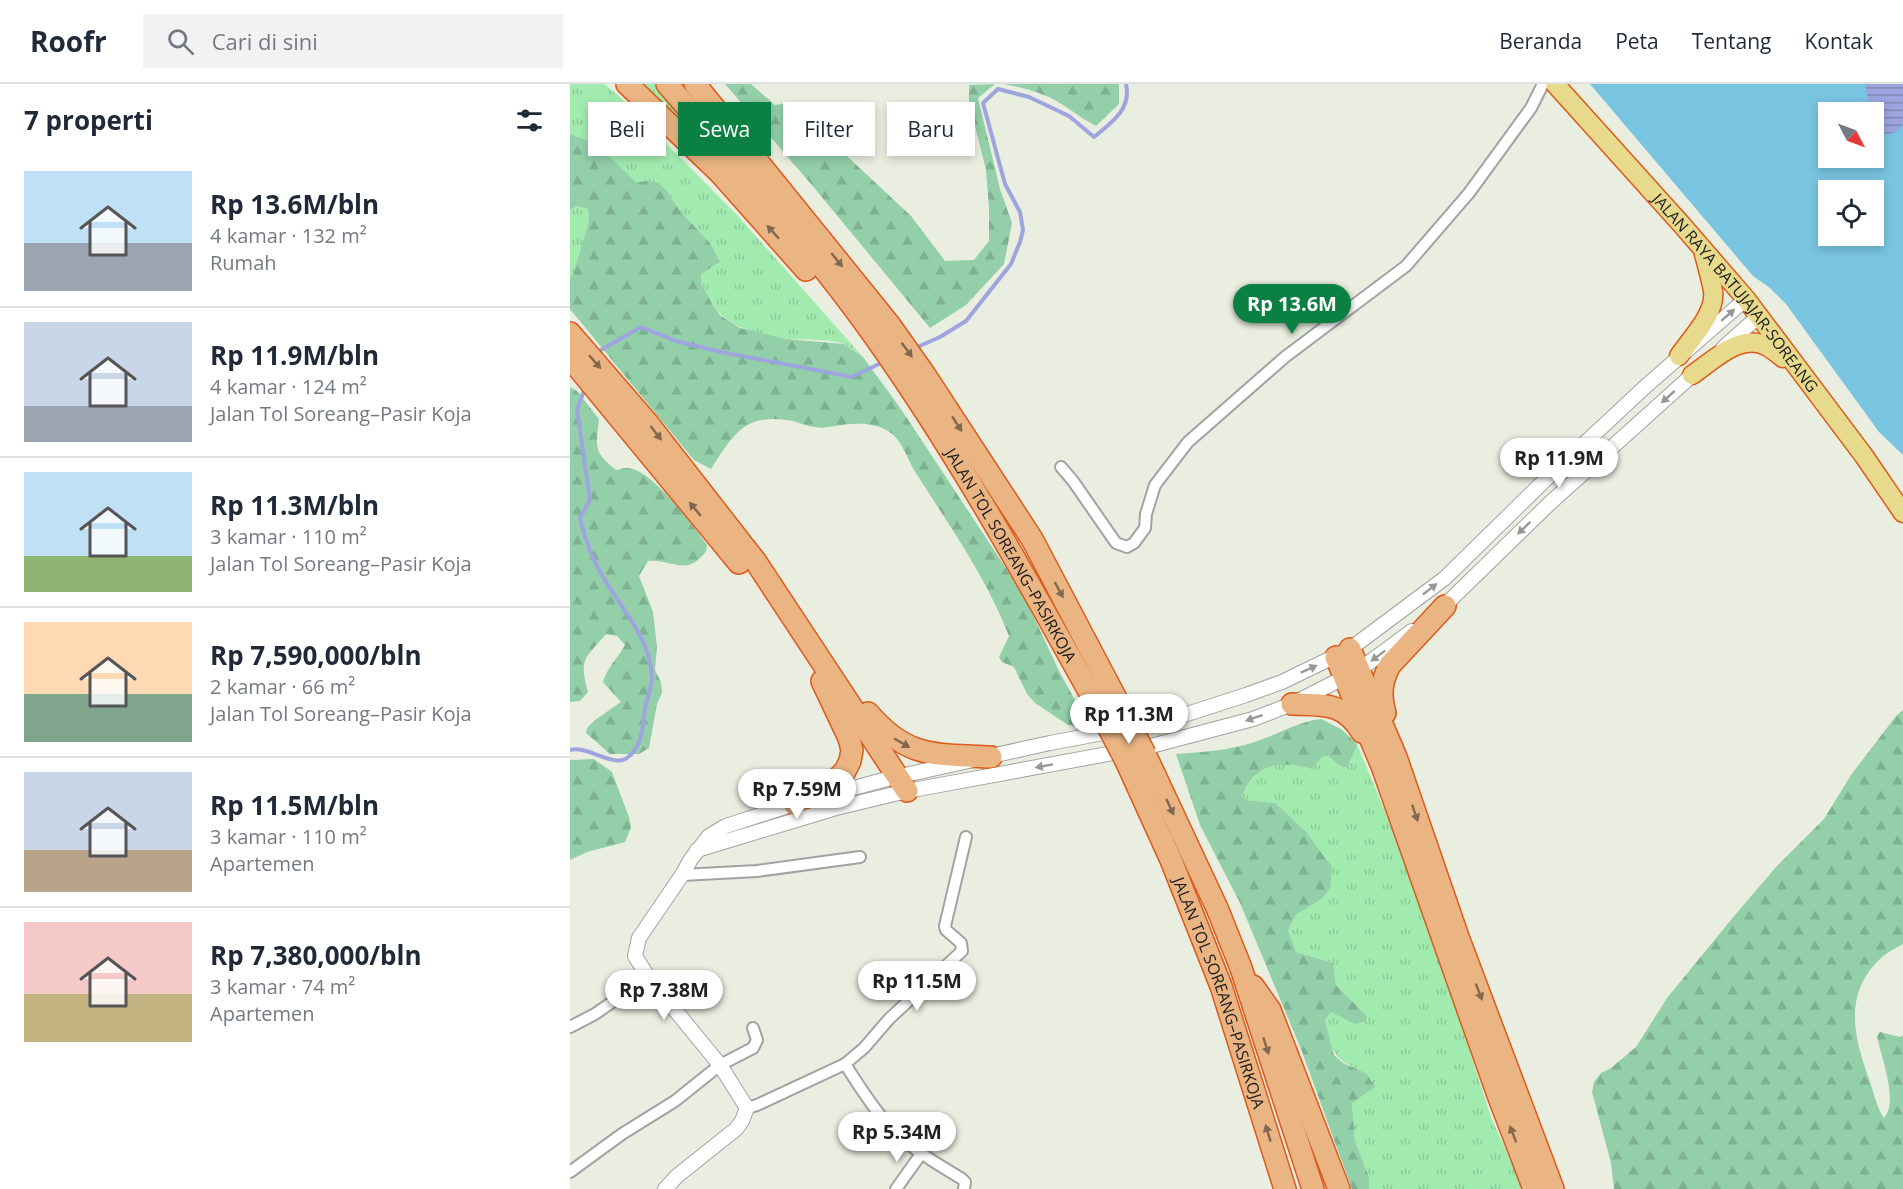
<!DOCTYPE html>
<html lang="id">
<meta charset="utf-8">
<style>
:root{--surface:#fff;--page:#f2f2f3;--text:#1f2937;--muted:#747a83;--line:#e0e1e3;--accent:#0b8043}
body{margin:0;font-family:"Open Sans",sans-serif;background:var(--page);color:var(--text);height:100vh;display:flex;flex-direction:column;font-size:22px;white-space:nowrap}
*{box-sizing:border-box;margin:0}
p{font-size:20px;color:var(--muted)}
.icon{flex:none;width:33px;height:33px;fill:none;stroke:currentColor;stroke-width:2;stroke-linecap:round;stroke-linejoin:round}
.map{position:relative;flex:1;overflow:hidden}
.panel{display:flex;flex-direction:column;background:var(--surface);width:570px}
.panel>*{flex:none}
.top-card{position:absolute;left:18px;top:18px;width:570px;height:54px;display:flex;gap:12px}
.needle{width:39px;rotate:131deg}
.tools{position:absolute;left:1248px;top:18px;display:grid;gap:12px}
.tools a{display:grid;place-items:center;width:66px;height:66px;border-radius:0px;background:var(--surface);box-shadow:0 3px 9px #0003;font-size:30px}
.price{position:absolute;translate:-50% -51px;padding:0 14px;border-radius:21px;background:#fff;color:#222;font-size:20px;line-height:39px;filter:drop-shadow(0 2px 3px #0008)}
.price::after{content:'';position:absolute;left:50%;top:36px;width:18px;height:14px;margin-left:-9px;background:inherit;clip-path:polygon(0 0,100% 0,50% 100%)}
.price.active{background:var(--accent);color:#fff}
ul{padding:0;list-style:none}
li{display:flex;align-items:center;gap:18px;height:150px;padding:0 24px}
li+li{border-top:2px solid var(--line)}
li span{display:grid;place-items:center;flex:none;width:168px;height:120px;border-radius:0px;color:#555}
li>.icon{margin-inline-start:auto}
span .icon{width:72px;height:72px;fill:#fffc;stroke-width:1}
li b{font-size:26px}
h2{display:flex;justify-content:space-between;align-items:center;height:72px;padding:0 24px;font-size:26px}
.chip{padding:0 21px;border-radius:0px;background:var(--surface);box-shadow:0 3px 9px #0003;font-size:21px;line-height:54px}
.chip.active{background:var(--accent);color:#fff}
header{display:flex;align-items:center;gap:36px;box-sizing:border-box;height:84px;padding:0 30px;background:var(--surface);border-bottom:2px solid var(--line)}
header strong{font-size:28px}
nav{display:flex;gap:33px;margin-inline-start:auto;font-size:21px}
.search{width:420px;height:54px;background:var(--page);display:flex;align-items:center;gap:15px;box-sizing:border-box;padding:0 21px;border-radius:0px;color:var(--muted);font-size:22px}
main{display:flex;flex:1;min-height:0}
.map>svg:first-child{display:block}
.grass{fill:url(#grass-tufts)}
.forest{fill:url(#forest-firs)}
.pitch{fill:#79c4e1;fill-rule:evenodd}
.water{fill:url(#water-rules)}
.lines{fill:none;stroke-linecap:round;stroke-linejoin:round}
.stream{stroke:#9ea5de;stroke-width:4}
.minor-casing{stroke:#a2a2a2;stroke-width:14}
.tertiary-casing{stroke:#a2a2a2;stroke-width:16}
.trunk-casing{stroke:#dd5a1b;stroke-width:21}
.motorway-casing{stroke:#dd5a1b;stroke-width:24}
.minor{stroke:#fff;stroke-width:10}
.tertiary{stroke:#fff;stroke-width:14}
.trunk{stroke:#e8da8c;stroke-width:18}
.motorway{stroke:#eab483;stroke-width:21}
.motorway-bridge-casing{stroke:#dd5a1b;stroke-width:24;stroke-linecap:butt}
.motorway-bridge{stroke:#eab483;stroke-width:21}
.oneway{fill:#82684f}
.oneway2{fill:#989898}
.labels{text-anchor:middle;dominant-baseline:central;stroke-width:5;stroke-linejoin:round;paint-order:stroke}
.street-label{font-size:16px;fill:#1b1b1b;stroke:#fff}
</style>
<header>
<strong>Roofr</strong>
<div class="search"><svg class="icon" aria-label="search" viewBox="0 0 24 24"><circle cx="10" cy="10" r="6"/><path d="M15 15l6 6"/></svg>Cari di sini</div>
<nav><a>Beranda</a><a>Peta</a><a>Tentang</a><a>Kontak</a></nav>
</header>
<main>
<section class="panel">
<h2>7 properti<svg class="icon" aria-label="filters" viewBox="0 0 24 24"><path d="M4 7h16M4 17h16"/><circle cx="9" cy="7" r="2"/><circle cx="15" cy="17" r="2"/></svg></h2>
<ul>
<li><span style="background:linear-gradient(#bfe0f5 60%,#9aa5b1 0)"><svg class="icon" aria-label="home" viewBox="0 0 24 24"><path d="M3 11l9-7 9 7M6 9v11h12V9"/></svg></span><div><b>Rp 13.6M/bln</b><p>4 kamar · 132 m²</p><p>Rumah</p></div></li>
<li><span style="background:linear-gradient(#c9d6e8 70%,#9aa5b1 0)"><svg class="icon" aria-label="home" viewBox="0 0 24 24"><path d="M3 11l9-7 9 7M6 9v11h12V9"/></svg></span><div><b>Rp 11.9M/bln</b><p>4 kamar · 124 m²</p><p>Jalan Tol Soreang–Pasir Koja</p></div></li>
<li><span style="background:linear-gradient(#bfe0f5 70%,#8fb573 0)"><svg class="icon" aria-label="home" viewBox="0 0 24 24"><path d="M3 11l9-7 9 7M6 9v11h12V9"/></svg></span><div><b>Rp 11.3M/bln</b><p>3 kamar · 110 m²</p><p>Jalan Tol Soreang–Pasir Koja</p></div></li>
<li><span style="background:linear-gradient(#ffd9b3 60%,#7fa58c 0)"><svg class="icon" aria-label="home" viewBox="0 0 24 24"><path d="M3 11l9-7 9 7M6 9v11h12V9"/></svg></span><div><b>Rp 7,590,000/bln</b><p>2 kamar · 66 m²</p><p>Jalan Tol Soreang–Pasir Koja</p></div></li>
<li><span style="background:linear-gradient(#c9d6e8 65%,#b9a48a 0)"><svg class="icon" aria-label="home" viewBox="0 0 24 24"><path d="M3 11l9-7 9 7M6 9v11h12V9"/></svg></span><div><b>Rp 11.5M/bln</b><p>3 kamar · 110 m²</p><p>Apartemen</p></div></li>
<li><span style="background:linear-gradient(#f6c9c9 60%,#c2b280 0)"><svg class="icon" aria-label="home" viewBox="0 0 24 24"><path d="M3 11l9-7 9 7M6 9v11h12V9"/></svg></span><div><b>Rp 7,380,000/bln</b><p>3 kamar · 74 m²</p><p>Apartemen</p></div></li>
</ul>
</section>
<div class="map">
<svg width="1333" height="1105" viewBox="0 0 1333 1105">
<defs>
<pattern id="grass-tufts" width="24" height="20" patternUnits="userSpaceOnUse" patternTransform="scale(1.5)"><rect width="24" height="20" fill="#a2ebaf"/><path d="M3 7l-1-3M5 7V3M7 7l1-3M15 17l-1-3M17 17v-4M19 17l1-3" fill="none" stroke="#8bc996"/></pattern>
<pattern id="forest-firs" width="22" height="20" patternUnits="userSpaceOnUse" patternTransform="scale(1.5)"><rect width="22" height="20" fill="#93cfa9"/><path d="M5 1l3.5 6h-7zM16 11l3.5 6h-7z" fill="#7eb191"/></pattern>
<pattern id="water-rules" width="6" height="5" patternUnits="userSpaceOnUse" patternTransform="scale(1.5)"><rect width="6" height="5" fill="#9ea5de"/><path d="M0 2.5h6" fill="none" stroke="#8086b3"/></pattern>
</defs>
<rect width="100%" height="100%" fill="#e9eee0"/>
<g class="grass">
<path d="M 0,0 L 34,0 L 50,13 L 167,131 L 293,273 C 287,269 280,263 274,260 C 261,255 233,256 219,255 C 180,253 134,234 131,190 L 149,179 L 140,159 L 110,127 L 97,107 L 78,97 L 66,98 L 29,64 L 0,50 Z"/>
<path d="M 73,0 L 85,0 L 116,35 L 112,39 Z"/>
<path d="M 7,122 L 18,125 L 19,137 L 3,190 L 0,193 L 0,126 Z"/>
<path d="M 787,660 L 823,747 L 874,888 L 921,1033 L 953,1105 L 799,1105 L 799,1093 L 785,1057 L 782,1019 L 796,989 C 761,974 764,971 755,936 L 761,928 L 797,932 L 766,901 L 763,879 L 726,868 L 718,846 L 726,831 L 752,815 L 705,719 L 675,716 L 672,712 C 687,678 709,677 742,685 L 752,673 L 758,672 L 772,683 L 781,678 L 782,669 Z"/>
</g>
<g class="forest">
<path d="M 155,0 L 181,0 L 205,21 L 221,18 L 235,28 L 249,46 L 341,132 L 375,177 L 404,176 L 419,157 L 419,124 L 416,86 L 399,18 L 399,1 L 425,0 L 408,14 L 430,105 L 442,139 L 434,180 L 396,221 L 360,244 L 241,100 Z"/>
<path d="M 434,0 L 549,0 L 549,20 L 526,42 C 510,34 497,22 481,14 C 466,7 450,3 434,0 Z"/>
<path d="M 0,50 L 27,61 L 66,98 L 78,97 L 89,99 L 97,107 L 110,127 L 140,159 L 150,178 L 131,190 L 132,201 L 143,222 L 150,231 L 170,244 L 216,255 L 274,260 L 293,273 L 331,325 L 453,510 L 490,589 L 516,636 L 515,642 L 512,643 L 498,641 L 465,619 L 457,610 L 444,583 L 432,578 L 429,573 L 439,552 C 416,492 378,440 344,386 C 336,372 331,353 316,346 C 303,339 287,339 272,341 C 262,342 255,345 245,343 C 237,342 230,339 223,337 C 176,328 164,349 141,385 L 124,376 L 0,225 L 0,193 L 3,190 L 19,137 L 18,125 L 7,122 L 0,126 Z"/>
<path d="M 0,303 L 7,307 L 29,335 C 26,364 23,367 46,386 C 49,386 52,384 56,384 C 81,383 122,441 137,461 C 137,467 135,469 131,473 C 114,491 99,474 78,477 L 69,492 L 83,528 L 87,563 L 85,586 L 91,598 L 92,609 L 87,620 L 79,664 L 69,670 L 40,670 L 16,649 L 17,644 L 25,636 L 51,618 L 33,598 C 37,583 48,574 55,561 L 47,552 L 36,550 C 14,576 9,574 18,608 L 10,617 L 0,618 Z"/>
<path d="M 1333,626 L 1333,860 C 1326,864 1316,869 1310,875 C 1273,910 1284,954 1299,995 C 1304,1009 1306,1022 1314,1034 C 1329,1017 1311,973 1307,952 L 1310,948 L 1330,953 L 1333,951 L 1333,1105 L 1044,1105 L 1041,1079 L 1022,1008 L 1024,998 L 1031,989 L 1041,984 L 1066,963 L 1097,914 L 1165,831 L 1206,783 L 1254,735 L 1281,691 L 1326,632 Z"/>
<path d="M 751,635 L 771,645 L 787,660 L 778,683 L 772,683 L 758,672 L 752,673 L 742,685 C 710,677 686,678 672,712 L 676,716 L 705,719 L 736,748 L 762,783 L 760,804 L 752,815 L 726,831 L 718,846 L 726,868 L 763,879 L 766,901 L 797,932 L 796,937 L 785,940 L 761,928 L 755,936 L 764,971 L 773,979 L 796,989 L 805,1003 L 782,1019 L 785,1057 L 799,1093 L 799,1105 L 782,1105 L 731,965 L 670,819 L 630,741 L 606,670 C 636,668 665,666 693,655 C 712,648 731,637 751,635 Z"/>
<path d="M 24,675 L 42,688 L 59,733 L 61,743 L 55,758 L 17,768 L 0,776 L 0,676 Z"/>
</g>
<path class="pitch" d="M 1020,0 L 1333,0 L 1333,371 L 1309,348 L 1216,220 L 1200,204 L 1183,192 ZM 1258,28 L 1304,28 L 1304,74 L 1258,74 ZM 1258,106 L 1304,106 L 1304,152 L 1258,152 Z"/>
<path class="water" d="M 1295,0 L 1333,0 L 1333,41 L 1324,49 L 1313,50 L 1304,41 L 1304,28 L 1301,28 Z"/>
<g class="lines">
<g class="stream">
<path d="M 345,264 L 370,253 L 396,237 L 441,180 L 450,158 L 453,146 L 450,128 L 435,100 L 413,19 L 428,5 L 459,13 L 499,32 L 524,53 C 541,39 562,25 556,0"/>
<path d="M 27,272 L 29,267 L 71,243 L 106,257 L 151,268 L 282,293 L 313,278"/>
<path d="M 0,666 C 17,661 44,684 57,674 C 73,662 73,641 75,624 C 77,613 82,603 82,592 C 80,556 54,527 36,498 C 23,477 15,457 10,434 L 20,416 L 7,325 L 15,304"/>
</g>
<defs>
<g id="minor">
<path d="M 491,383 L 503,397 L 546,459 L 557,463 L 564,459 L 575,444 L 576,430 L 585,401 L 618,358 L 715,273 L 836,182 L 899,109 L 961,24 L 973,0"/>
<path d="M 112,791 L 187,787 L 290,773"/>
<path d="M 0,943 L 25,930 L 78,893"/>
<path d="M 275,980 C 289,1002 302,1023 319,1042 C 339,1064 366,1079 392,1095 L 395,1098 L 394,1105"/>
<path d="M 177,1024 L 187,1021 L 275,980 L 294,964 L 319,935 L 392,867 L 391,859 L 376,846 L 375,842 L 396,753"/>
<path d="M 0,1088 L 52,1050 L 105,1017 L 150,981 L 183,964 L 187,956 L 183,944"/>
<path d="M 326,1105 L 351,1070"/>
</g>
<g id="tertiary">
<path d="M 1153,264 L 1189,232"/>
<path d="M 869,527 L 980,419 L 1129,285"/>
<path d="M 127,766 L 266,724 L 337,707 L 581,662 L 683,635 L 722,620 L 789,586 L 842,547"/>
<path d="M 95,1105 L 107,1092 L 166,1045 L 172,1037 L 177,1024 L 150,981 L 78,893 L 65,872 L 69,854 L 112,791 L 121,775 L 139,752 L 156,742 L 224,720 L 317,695 L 480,659 L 570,642 L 611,632 L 676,611 L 712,598 L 780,565 L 875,494 L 972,399 L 1076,302 L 1176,215"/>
</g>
<g id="trunk">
<path id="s1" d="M 985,0 L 1112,141 L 1176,215 L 1294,372 L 1333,429"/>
<path d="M 1109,272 C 1121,254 1146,230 1143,207 C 1141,195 1137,182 1134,170"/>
<path d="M 1122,291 C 1143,277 1171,247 1198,263 C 1203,266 1208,270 1213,274"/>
</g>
<g id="motorway">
<path d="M 57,0 L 150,89 L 236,186"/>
<path id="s2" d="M 97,0 C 168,83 242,164 305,253 C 390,373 461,502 532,631"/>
<path d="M 125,0 L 319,240 L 355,291 L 462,455 L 551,624"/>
<path d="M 0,249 L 76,337 L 186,478 L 337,707"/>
<path d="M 0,274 L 169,479"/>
<path d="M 780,565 L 826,673 L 888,853 L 983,1105"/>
<path d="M 766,573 L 812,682 L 928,1011 L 964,1105"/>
<path d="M 722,620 C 753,621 774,618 792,648"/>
<path d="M 298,629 C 338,675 364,670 421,673"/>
<path d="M 815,629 C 810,611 811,597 820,581 L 875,522"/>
<path d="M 575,670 L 647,824 L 671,884 L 743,1105"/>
<path id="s3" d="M 556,677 L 601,776 L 651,902 L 715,1105"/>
<path d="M 224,720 L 267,695 L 275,687 L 280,677 L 282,666 L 279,654 L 252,597"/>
<path d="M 683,902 L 700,926 L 769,1105"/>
</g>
</defs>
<use href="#minor" class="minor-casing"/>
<use href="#tertiary" class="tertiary-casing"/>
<use href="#trunk" class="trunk-casing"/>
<use href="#motorway" class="motorway-casing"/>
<use href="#minor" class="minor"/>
<use href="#tertiary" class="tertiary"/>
<use href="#trunk" class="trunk"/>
<use href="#motorway" class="motorway"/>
<defs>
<g id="motorway-bridge">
<path d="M 551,624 L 575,670"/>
<path d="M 532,631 L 556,677"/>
</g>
</defs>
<use href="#motorway-bridge" class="motorway-bridge-casing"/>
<use href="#motorway-bridge" class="motorway-bridge"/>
</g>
<defs><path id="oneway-solid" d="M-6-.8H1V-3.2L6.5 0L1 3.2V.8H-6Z" transform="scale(1.5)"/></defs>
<g class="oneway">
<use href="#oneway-solid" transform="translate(203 148) rotate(-132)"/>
<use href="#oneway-solid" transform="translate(267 176) rotate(51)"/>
<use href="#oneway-solid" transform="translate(337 266) rotate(54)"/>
<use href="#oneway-solid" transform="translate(25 278) rotate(49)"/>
<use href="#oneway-solid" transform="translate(387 340) rotate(57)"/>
<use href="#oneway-solid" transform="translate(86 349) rotate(52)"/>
<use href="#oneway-solid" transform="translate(125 425) rotate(-130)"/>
<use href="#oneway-solid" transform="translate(489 506) rotate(62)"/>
<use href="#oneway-solid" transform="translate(332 659) rotate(30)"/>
<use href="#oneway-solid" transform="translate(600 723) rotate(65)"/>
<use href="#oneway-solid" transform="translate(845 729) rotate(71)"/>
<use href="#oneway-solid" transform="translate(909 908) rotate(69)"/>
<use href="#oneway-solid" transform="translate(696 962) rotate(72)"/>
<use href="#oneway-solid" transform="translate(698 1049) rotate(-107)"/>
<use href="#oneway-solid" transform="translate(943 1050) rotate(-111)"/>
</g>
<g class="oneway2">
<use href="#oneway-solid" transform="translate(1158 231) rotate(-41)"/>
<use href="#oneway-solid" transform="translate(1098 313) rotate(138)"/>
<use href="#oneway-solid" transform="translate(954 444) rotate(136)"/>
<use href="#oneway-solid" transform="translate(860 505) rotate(-38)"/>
<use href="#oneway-solid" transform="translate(808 572) rotate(143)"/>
<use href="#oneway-solid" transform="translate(739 585) rotate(-24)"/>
<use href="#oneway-solid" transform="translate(684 634) rotate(161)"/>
<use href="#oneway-solid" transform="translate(474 682) rotate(170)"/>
</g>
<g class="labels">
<g class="street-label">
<text stroke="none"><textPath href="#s1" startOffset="276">JALAN RAYA BATUJAJAR-SOREANG</textPath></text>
<text stroke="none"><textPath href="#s2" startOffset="585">JALAN TOL SOREANG–PASIRKOJA</textPath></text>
<text stroke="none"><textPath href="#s3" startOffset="250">JALAN TOL SOREANG–PASIRKOJA</textPath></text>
</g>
</g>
</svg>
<div class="tools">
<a><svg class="needle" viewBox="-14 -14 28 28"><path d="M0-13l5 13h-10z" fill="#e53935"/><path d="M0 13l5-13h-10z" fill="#747a83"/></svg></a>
<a><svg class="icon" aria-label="locate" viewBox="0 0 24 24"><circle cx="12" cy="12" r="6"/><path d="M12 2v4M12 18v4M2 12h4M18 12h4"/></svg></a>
</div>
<b class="price active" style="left:722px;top:251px">Rp 13.6M</b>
<b class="price" style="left:989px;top:405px">Rp 11.9M</b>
<b class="price" style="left:559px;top:661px">Rp 11.3M</b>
<b class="price" style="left:227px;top:736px">Rp 7.59M</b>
<b class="price" style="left:347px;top:928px">Rp 11.5M</b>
<b class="price" style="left:94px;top:937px">Rp 7.38M</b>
<b class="price" style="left:327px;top:1079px">Rp 5.34M</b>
<div class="top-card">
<a class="chip">Beli</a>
<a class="chip active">Sewa</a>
<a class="chip">Filter</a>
<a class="chip">Baru</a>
</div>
</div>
</main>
